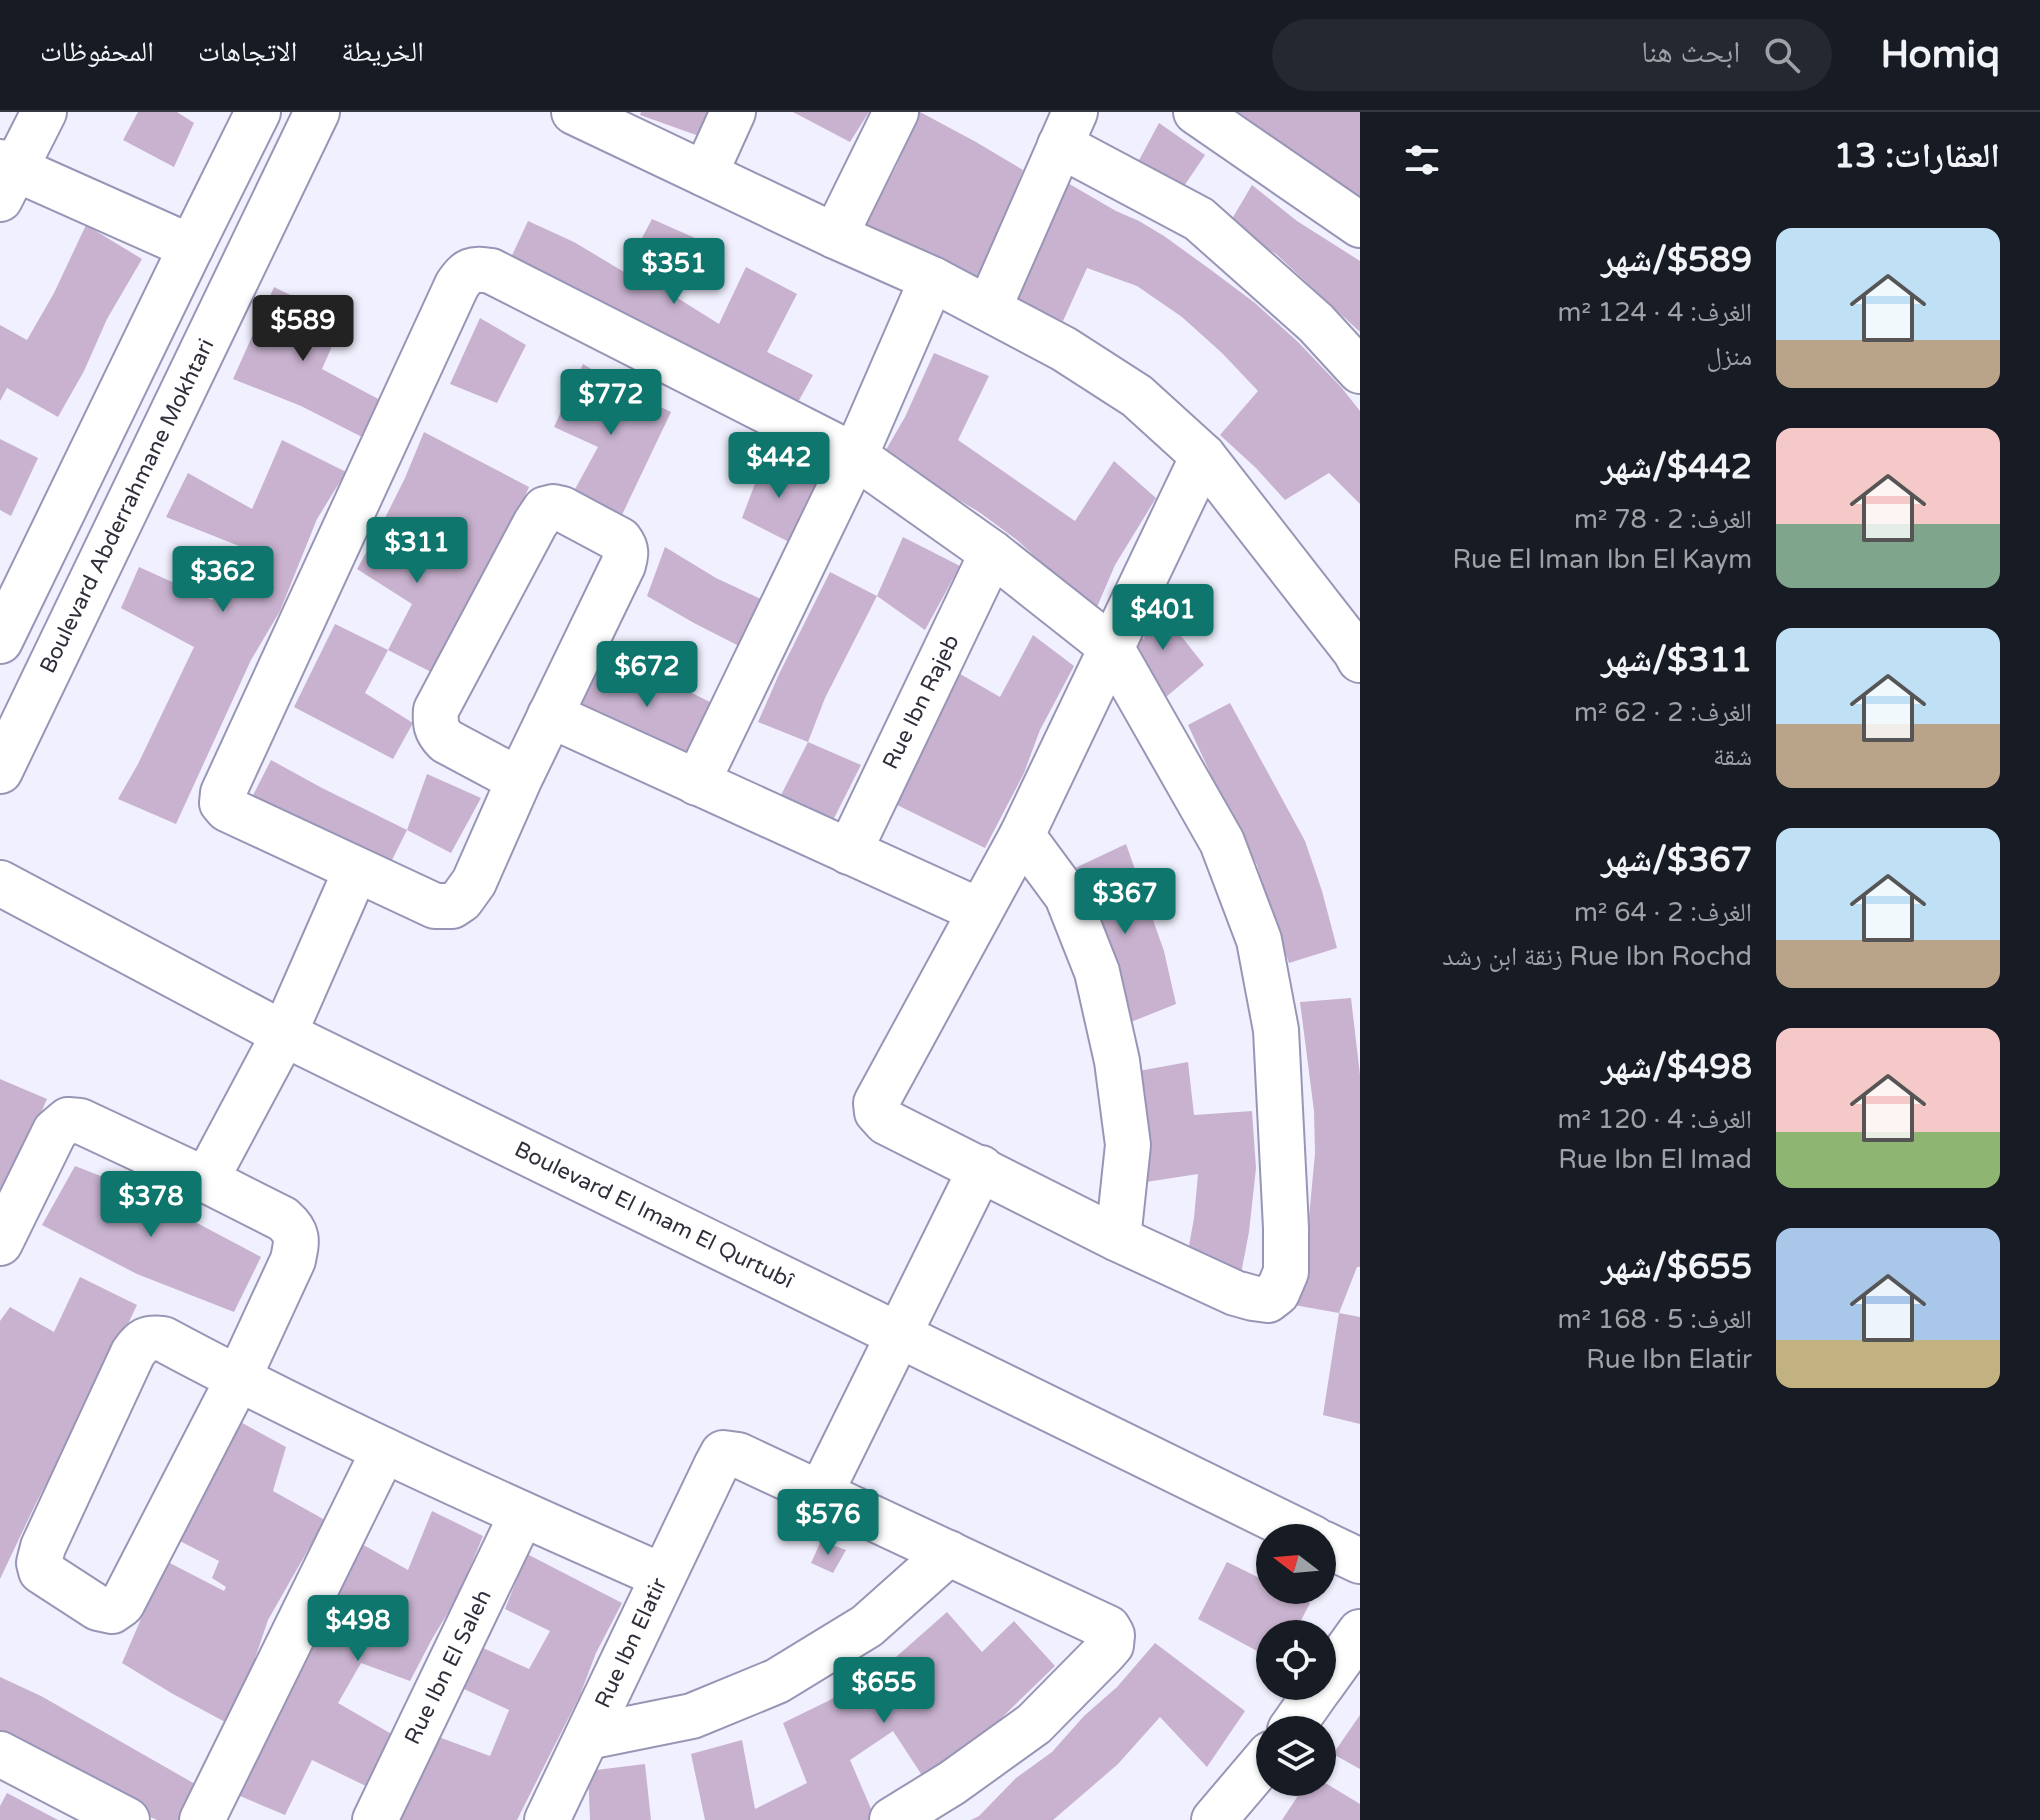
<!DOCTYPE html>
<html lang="ar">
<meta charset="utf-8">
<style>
:root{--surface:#171b24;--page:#242831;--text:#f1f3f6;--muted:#9ea1a6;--line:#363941;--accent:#0f766e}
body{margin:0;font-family:"Varela Round","Noto Naskh Arabic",sans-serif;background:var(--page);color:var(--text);direction:rtl;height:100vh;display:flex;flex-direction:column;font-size:30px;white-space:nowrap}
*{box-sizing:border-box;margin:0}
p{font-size:26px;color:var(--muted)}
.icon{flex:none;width:44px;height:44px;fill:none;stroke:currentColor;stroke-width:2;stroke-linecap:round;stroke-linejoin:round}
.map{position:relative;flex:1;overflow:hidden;direction:ltr}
.drawer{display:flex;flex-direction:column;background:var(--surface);width:680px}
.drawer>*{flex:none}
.needle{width:52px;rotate:286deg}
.fabs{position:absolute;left:1256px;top:1412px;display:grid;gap:16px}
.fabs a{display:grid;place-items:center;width:80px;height:80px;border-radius:50%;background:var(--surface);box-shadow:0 2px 6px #0004;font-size:40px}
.price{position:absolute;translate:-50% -68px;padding:0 18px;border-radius:8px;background:var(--accent);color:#fff;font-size:26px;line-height:52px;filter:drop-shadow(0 2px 4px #0008)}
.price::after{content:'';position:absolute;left:50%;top:48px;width:24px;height:18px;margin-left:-12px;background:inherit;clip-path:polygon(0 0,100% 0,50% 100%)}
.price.on{background:#222;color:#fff}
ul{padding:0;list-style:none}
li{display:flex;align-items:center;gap:24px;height:200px;padding:0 40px}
li span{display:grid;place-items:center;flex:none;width:224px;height:160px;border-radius:16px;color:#555}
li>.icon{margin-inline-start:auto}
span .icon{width:96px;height:96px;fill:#fffc;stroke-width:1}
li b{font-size:34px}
h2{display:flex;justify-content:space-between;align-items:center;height:96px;padding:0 40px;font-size:34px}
header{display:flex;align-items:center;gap:48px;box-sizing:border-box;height:112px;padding:0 40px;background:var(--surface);border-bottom:2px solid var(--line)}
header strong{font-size:38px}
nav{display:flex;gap:44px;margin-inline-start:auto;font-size:28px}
.search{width:560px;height:72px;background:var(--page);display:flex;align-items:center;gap:20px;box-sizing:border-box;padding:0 28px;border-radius:44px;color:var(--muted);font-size:30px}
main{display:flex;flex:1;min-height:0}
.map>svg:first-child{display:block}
.building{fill:#c8b2cf}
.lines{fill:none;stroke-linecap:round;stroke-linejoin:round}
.minor-casing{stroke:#9896b6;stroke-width:48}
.major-casing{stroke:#9896b6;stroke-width:48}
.minor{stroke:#fff;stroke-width:44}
.major{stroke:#fff;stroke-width:44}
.labels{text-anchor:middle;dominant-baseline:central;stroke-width:7;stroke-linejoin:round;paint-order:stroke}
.street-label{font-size:22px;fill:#2f2e3b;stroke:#fff}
</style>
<header>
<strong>Homiq</strong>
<div class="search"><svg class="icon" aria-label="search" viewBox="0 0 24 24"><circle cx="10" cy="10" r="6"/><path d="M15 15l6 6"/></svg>ابحث هنا</div>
<nav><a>الخريطة</a><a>الاتجاهات</a><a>المحفوظات</a></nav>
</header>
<main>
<section class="drawer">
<h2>العقارات: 13<svg class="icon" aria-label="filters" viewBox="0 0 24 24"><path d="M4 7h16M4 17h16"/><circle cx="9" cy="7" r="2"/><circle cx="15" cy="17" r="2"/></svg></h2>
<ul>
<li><span style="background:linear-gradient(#bfe0f5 70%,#b9a48a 0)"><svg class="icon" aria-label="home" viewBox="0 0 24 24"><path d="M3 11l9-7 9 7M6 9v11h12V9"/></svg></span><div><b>$589/شهر</b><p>الغرف: 4 · 124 m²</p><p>منزل</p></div></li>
<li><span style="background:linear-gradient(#f6c9c9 60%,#7fa58c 0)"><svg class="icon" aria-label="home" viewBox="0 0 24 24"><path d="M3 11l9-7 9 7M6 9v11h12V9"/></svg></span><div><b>$442/شهر</b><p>الغرف: 2 · 78 m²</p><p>Rue El Iman Ibn El Kaym</p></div></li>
<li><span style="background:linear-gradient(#bfe0f5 60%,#b9a48a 0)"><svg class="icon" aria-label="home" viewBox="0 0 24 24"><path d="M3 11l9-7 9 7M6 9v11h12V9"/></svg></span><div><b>$311/شهر</b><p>الغرف: 2 · 62 m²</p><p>شقة</p></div></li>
<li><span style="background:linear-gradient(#bfe0f5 70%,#b9a48a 0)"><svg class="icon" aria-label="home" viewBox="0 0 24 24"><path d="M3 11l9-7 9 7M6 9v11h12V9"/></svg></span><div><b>$367/شهر</b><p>الغرف: 2 · 64 m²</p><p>Rue Ibn Rochd زنقة ابن رشد</p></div></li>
<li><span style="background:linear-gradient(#f6c9c9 65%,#8fb573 0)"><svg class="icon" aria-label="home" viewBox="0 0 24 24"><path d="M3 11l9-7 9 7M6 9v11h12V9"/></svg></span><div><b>$498/شهر</b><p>الغرف: 4 · 120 m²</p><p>Rue Ibn El Imad</p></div></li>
<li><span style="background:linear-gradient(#a9c7e8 70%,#c2b280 0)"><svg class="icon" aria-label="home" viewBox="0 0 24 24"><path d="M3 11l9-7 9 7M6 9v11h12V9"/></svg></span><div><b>$655/شهر</b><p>الغرف: 5 · 168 m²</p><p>Rue Ibn Elatir</p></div></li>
</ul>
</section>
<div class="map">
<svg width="1360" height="1708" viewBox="0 0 1360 1708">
<rect width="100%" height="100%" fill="#f1f0fe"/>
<g class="building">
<path d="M 138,0 L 177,0 L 194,11 L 174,55 L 123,28 Z"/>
<path d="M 641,0 L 709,0 L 699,24 L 640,3 Z"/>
<path d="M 793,0 L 869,0 L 850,30 Z"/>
<path d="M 920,0 L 976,30 L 1023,58 L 978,175 L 864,115 L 896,55 Z"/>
<path d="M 1220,0 L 1360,0 L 1360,96 Z"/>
<path d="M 1159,11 L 1205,43 L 1180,80 L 1137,52 Z"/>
<path d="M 1066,70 L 1116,99 L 1139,109 L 1164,124 L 1211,158 L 1255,191 L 1298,230 L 1341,275 L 1360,299 L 1360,392 L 1329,361 L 1285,388 L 1256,356 L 1220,323 L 1258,279 L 1222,241 L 1182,205 L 1137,174 L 1087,156 L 1063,209 L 1012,189 Z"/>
<path d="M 1252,73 L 1297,109 L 1360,149 L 1360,220 L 1276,142 L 1229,112 Z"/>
<path d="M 652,107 L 695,126 L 671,182 L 719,212 L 746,155 L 797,182 L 767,240 L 813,263 L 792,301 L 508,152 L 528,109 L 574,130 L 624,160 Z"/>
<path d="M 86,113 L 142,147 L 107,207 L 84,259 L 58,305 L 7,276 L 0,289 L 0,213 L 27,228 L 54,181 Z"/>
<path d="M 274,175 L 343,209 L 322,257 L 382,289 L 362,325 L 301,294 L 233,267 Z"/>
<path d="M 480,206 L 526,233 L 497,291 L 450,272 Z"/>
<path d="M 934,241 L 989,264 L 958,328 L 1075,409 L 1114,349 L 1156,386 L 1115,453 L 1097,495 L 1051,459 L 1017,428 L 979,400 L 883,343 L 905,305 Z"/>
<path d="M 583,252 L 625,278 L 671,300 L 620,407 L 574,379 L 598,335 L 554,315 Z"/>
<path d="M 424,320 L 529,375 L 508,424 L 481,467 L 460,521 L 439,564 L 388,538 L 365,581 L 413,611 L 393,647 L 294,595 L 335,512 L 388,538 L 412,492 L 357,457 L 380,416 L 405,366 Z"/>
<path d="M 0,327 L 38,346 L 11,404 L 0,398 Z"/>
<path d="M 282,328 L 346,360 L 317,407 L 280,499 L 251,548 L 176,712 L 118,687 L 138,652 L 194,535 L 121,496 L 139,455 L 212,488 L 218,471 L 239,434 L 166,405 L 188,361 L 252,397 Z"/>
<path d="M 765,345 L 818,370 L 791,431 L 742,406 Z"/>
<path d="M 903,425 L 960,454 L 925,518 L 877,484 Z"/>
<path d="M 665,435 L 716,466 L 763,488 L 741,535 L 694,511 L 647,484 Z"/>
<path d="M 830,460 L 877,484 L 825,586 L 808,630 L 861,653 L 827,720 L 777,691 L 808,630 L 758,610 L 780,560 Z"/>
<path d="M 1155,491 L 1204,553 L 1166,585 L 1125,534 L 1145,526 L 1133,510 Z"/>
<path d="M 1033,523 L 1074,554 L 1040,618 L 1024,661 L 985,736 L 891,690 L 955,559 L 1000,585 Z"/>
<path d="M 602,536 L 720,595 L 688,658 L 575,598 Z"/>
<path d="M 1230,591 L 1305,729 L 1322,779 L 1337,836 L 1289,851 L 1270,800 L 1257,753 L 1231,706 L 1188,613 Z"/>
<path d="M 271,648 L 322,676 L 407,718 L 427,662 L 481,686 L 451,741 L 407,718 L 387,758 L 248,693 Z"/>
<path d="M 1126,732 L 1164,839 L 1176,892 L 1121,914 L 1073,757 Z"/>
<path d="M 1351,886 L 1360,963 L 1360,1155 L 1357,1155 L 1339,1201 L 1360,1205 L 1360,1312 L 1323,1303 L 1339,1201 L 1294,1193 L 1306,1138 L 1315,1041 L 1314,999 L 1300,890 Z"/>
<path d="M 1188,950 L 1194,1003 L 1252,999 L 1256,1056 L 1249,1120 L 1239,1172 L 1186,1151 L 1194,1106 L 1198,1062 L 1146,1070 L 1133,960 Z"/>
<path d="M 0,967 L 47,987 L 24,1040 L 0,1079 Z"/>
<path d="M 75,1054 L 129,1075 L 261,1145 L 234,1200 L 137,1162 L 42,1113 Z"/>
<path d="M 80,1165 L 137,1193 L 109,1252 L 36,1391 L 0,1467 L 0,1209 L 10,1195 L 54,1220 Z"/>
<path d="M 235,1307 L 286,1335 L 273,1379 L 325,1408 L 268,1508 L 252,1555 L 227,1611 L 173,1582 L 122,1551 L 166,1449 L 224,1479 L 226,1475 L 212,1466 L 219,1449 L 176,1427 Z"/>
<path d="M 432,1399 L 483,1424 L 458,1484 L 432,1527 L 410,1569 L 361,1551 L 338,1591 L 395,1624 L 368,1675 L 312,1648 L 285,1703 L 233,1681 L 360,1431 L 408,1458 Z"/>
<path d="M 821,1429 L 846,1438 L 833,1461 L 811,1451 Z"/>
<path d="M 527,1442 L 622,1491 L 596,1541 L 580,1583 L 517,1708 L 400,1708 L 436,1624 L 490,1644 L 509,1598 L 464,1577 L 481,1535 L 529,1557 L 550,1519 L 505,1497 Z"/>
<path d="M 1227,1450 L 1270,1471 L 1270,1478 L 1284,1478 L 1310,1491 L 1294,1522 L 1270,1522 L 1270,1546 L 1198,1507 Z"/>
<path d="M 947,1500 L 982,1540 L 1014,1509 L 1055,1554 L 987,1620 L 927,1671 L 893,1619 L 850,1648 L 875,1706 L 870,1708 L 705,1708 L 691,1642 L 742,1628 L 755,1697 L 807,1671 L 783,1611 L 828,1589 L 879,1560 Z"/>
<path d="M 1155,1531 L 1245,1599 L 1207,1655 L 1160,1605 L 1118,1652 L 1053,1708 L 971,1708 L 979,1704 L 1016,1666 L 1052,1640 L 1084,1604 L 1117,1575 Z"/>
<path d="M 0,1565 L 41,1584 L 195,1672 L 179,1708 L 157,1708 L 113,1688 L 0,1626 Z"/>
<path d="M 1360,1603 L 1360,1657 L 1333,1642 Z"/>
<path d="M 645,1652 L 651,1708 L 590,1708 L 588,1659 Z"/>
<path d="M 1322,1669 L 1360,1692 L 1360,1708 L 1282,1708 L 1307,1670 L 1322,1670 Z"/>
<path d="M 7,1681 L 58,1708 L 0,1708 L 0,1694 Z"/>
</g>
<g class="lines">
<defs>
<g id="minor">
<path d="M 574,0 L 835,124 L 932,167 L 1064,237 L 1137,284 L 1203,344 L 1355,539 L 1360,548"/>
<path d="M 1196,0 L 1360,113"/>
<path d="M 1060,33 L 1199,107 L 1316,211 L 1360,259"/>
<path d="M 0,50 L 191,135"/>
<path d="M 705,62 L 733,0"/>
<path d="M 0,87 L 44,0"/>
<path d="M 835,124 L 896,0"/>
<path d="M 989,196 L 1075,0"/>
<path d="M 550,603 L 980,799"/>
<path d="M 519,668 L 446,629 C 436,619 435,612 436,598 L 535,412 L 545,397 L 553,395 L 562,397 L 620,428 C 627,437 626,442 623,453 L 519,668 L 474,770 L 461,788 L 452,794 L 435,794 L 242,704 L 227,697 L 222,691 L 223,681 L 457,173 C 468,157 472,156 491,159 L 855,344 L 992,441 L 1111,535 L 1222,730 L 1259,828 L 1276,918 L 1286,1116 L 1286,1160 L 1277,1181 L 1268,1188 L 1253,1186 L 1235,1181 L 1118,1127 L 886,1010 L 877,1000 L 876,991 L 1022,723 L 1203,344"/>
<path d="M 697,671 L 855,344 L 932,167"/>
<path d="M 1022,723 L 1067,784 L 1097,860 L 1117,949 L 1128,1033 L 1118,1127"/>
<path d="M 849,740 L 992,441"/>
<path d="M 0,771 L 284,922 L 1313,1426"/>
<path d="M 206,1068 L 284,922 L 356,758"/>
<path d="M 0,1131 L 55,1019 L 68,1008 L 80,1009 L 206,1068 L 283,1107 C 299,1121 297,1128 293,1148 L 238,1267 L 122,1492 L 112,1499 L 98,1496 L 41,1459 L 39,1451 L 43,1435 L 133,1241 C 142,1228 147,1225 163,1227 C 325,1314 494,1390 662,1464"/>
<path d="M 821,1380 L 981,1056"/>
<path d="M 1322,1431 L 1360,1449"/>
<path d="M 1322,1573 L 1360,1520"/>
<path d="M 1290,1618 L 1321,1574"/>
<path d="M 588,1625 L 692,1604 L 777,1569 L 867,1514 L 949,1441"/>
<path d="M 0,1642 L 127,1708"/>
<path d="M 202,1708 L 384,1338"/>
<path d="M 375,1708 L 522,1402"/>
<path d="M 547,1708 L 716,1354 L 723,1341 L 738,1343 L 1108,1516 L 1112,1523 L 1111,1533 L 1104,1541 L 1034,1612 L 952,1671 L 892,1708"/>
<path d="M 1214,1708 L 1270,1642"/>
</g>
<g id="major">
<path d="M 0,529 L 191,135 L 258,0"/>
<path d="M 0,659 L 317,0"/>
</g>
</defs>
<use href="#minor" class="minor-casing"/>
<use href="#major" class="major-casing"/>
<use href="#minor" class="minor"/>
<use href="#major" class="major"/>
</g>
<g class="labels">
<g class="street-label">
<text transform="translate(127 394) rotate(-64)">Boulevard Abderrahmane Mokhtari</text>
<text transform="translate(921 590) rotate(-64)">Rue Ibn Rajeb</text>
<text transform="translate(654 1103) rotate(26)">Boulevard El Imam El Qurtubî</text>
<text transform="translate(631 1531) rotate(-65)">Rue Ibn Elatir</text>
<text transform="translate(448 1555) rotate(-64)">Rue Ibn El Saleh</text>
</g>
</g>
</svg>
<div class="fabs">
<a><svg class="needle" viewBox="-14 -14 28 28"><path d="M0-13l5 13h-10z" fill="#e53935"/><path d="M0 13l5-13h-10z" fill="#9ea1a6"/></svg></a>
<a><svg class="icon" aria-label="locate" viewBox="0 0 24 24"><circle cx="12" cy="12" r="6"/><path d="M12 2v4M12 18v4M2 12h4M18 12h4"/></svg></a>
<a><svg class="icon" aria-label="layers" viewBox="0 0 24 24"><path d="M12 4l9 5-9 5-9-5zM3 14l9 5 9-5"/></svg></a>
</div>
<b class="price" style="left:674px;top:194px">$351</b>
<b class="price on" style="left:303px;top:251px">$589</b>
<b class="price" style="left:611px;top:325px">$772</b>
<b class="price" style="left:779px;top:388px">$442</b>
<b class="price" style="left:417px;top:473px">$311</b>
<b class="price" style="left:223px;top:502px">$362</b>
<b class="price" style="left:1163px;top:540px">$401</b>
<b class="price" style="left:647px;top:597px">$672</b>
<b class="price" style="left:1125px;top:824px">$367</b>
<b class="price" style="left:151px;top:1127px">$378</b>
<b class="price" style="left:828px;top:1445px">$576</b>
<b class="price" style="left:358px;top:1551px">$498</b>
<b class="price" style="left:884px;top:1613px">$655</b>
</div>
</main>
